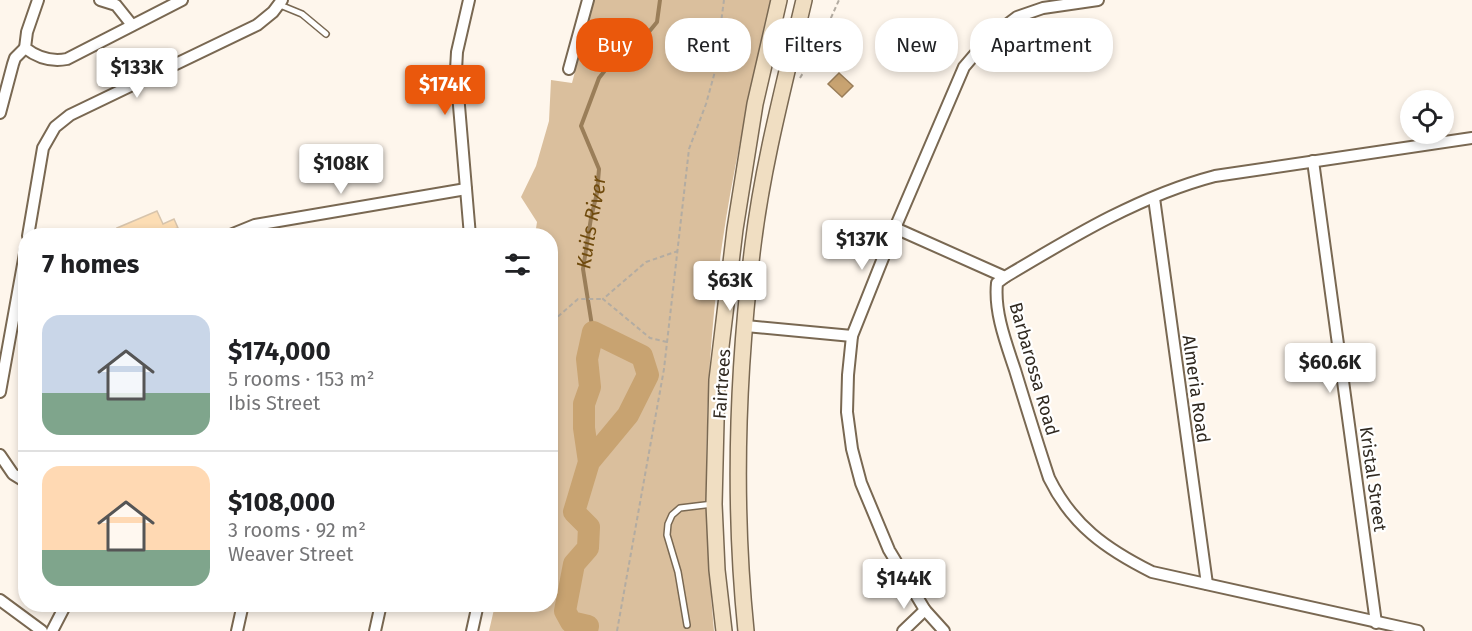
<!DOCTYPE html>
<meta charset="utf-8">
<style>
:root{--surface:#fff;--page:#f2f2f2;--text:#202124;--muted:#757577;--line:#e0e0e0;--accent:#ea580c}
body{margin:0;font-family:"Fira Sans",sans-serif;background:var(--page);color:var(--text);height:100vh;display:flex;flex-direction:column;font-size:22px;white-space:nowrap}
*{box-sizing:border-box;margin:0}
p{font-size:20px;color:var(--muted)}
.icon{flex:none;width:33px;height:33px;fill:none;stroke:currentColor;stroke-width:2;stroke-linecap:round;stroke-linejoin:round}
.map{position:relative;flex:1;overflow:hidden}
.details{position:absolute;left:18px;top:228px;width:540px;height:384px;display:flex;flex-direction:column;background:var(--surface);border-radius:24px;box-shadow:0 3px 9px #0003}
.details>*{flex:none}
.banner{position:absolute;left:576px;top:18px;width:570px;height:54px;display:flex;gap:12px}
.fabs{position:absolute;left:1400px;top:90px;display:grid;gap:12px}
.fabs a{display:grid;place-items:center;width:54px;height:54px;border-radius:50%;background:var(--surface);box-shadow:0 3px 9px #0003;font-size:30px}
.price{position:absolute;translate:-50% -51px;padding:0 14px;border-radius:6px;background:#fff;color:#222;font-size:20px;line-height:39px;filter:drop-shadow(0 2px 3px #0008)}
.price::after{content:'';position:absolute;left:50%;top:36px;width:18px;height:14px;margin-left:-9px;background:inherit;clip-path:polygon(0 0,100% 0,50% 100%)}
.price.selected{background:var(--accent);color:#fff}
ul{padding:0;list-style:none}
li{display:flex;align-items:center;gap:18px;height:150px;padding:0 24px}
li+li{border-top:2px solid var(--line)}
li span{display:grid;place-items:center;flex:none;width:168px;height:120px;border-radius:18px;color:#555}
li>.icon{margin-inline-start:auto}
span .icon{width:72px;height:72px;fill:#fffc;stroke-width:1}
li b{font-size:26px}
h2{display:flex;justify-content:space-between;align-items:center;height:72px;padding:0 24px;font-size:26px}
.tag{padding:0 21px;border-radius:24px;background:var(--surface);box-shadow:0 3px 9px #0003;font-size:21px;line-height:54px}
.tag.selected{background:var(--accent);color:#fff}
.map>svg:first-child{display:block}
.green{fill:#dabf9d}
.water{fill:#c8a371;stroke:#9a7e59;stroke-width:1.5}
.lines{fill:none;stroke-linecap:round;stroke-linejoin:round}
.stream{stroke:#9a7e59;stroke-width:4}
.river{stroke:#c8a371;stroke-width:22}
.building{fill:#fcddb4;stroke:#d7c4ac;stroke-width:1.5}
.service-casing{stroke:#796852;stroke-width:8}
.minor-casing{stroke:#796852;stroke-width:14}
.secondary-casing{stroke:#796852;stroke-width:18}
.path{stroke:#b3aca2;stroke-width:2;stroke-dasharray:4.5 3;stroke-linecap:butt}
.service{stroke:#fff;stroke-width:5}
.minor{stroke:#fff;stroke-width:10}
.secondary{stroke:#f0dec2;stroke-width:15}
.labels{text-anchor:middle;dominant-baseline:central;stroke-width:4.5;stroke-linejoin:round;paint-order:stroke}
.street-label{font-size:18px;fill:#302920;stroke:#fff}
.water-label{font-size:20px;font-style:italic;fill:#704b0d;stroke:#fff}
</style>
<div class="map">
<svg width="1472" height="631" viewBox="0 0 1472 631">
<rect width="100%" height="100%" fill="#fef6ec"/>
<path class="green" d="M 594,0 L 772,0 C 753,81 734,162 722,245 C 704,373 702,503 714,631 L 489,631 L 495,605 L 550,604 L 550,236 L 535,235 L 537,222 L 521,197 L 536,166 L 549,121 L 551,80 L 572,83 Z"/>
<path class="water" d="M 839,73 L 853,86 L 842,97 L 828,84 Z"/>
<g class="lines">
<path class="stream" id="s1" d="M 593,332 L 583,269 L 591,218 L 597,193 L 599,169 L 581,126 L 599,78 L 626,44 L 648,33 L 657,22 L 660,0"/>
<path class="river" d="M 587,631 L 588,626 L 571,622 L 565,611 L 574,564 L 588,548 L 589,527 L 574,512 L 589,462 L 628,415 L 648,375 L 642,356 L 593,332 L 587,359 L 590,387 L 584,404 L 584,428 L 589,462"/>
</g>
<path class="building" d="M 157,211 L 163,224 L 174,219 L 178,228 L 174,229 L 177,236 L 121,236 L 117,228 Z"/>
<g class="lines">
<defs>
<g id="service">
<path d="M 280,5 L 302,14 L 326,34"/>
<path d="M 687,625 L 678,572 L 667,535 L 668,524 L 672,515 L 680,508 L 713,504"/>
</g>
<g id="minor">
<path d="M 38,0 L 27,32 L 25,48 C 38,58 52,62 67,59 L 182,0"/>
<path d="M 100,0 L 116,5 L 132,25"/>
<path d="M 469,0 L 457,52 L 456,70 L 470,236"/>
<path d="M 569,69 L 588,0"/>
<path d="M 0,113 L 13,64 L 15,58 L 25,48"/>
<path d="M 1313,161 L 1376,623"/>
<path d="M 1154,198 L 1207,584"/>
<path d="M 895,228 L 1005,277"/>
<path d="M 28,236 L 43,148 L 55,127 L 70,115 L 257,25 L 273,12 L 282,0"/>
<path d="M 228,236 L 255,225 L 466,189"/>
<path d="M 746,326 L 852,336"/>
<path d="M 0,392 L 26,248"/>
<path d="M 0,455 L 13,474 L 26,482"/>
<path d="M 0,600 L 42,631"/>
<path d="M 52,631 L 66,604"/>
<path d="M 237,631 L 243,604"/>
<path d="M 375,631 L 381,604"/>
<path d="M 472,631 L 478,604"/>
<path d="M 903,631 L 925,610"/>
<path d="M 944,631 L 925,610 L 889,550 L 861,483 L 852,449 L 847,412 L 848,375 L 852,336 L 895,228 L 964,67 L 988,39 L 1017,17 L 1043,8 L 1098,0"/>
<path d="M 1418,631 L 1152,572 C 1106,549 1072,525 1049,478 C 1037,442 1026,406 1015,370 C 1006,343 994,312 997,283 L 1005,277 C 1072,237 1139,196 1215,176 L 1472,138"/>
</g>
<g id="secondary">
<path d="M 724,631 L 717,570 L 714,504 L 717,380 L 735,229 L 755,104 L 779,0"/>
<path d="M 746,631 C 733,503 737,373 753,245 C 763,163 785,81 804,0"/>
</g>
</defs>
<use href="#service" class="service-casing"/>
<use href="#minor" class="minor-casing"/>
<use href="#secondary" class="secondary-casing"/>
<g class="path">
<path d="M 800,78 L 816,51 L 839,0"/>
<path d="M 550,329 L 554,320 L 578,299 L 603,299"/>
<path d="M 667,342 L 650,338 L 603,299 L 646,262 L 678,251"/>
<path d="M 617,631 L 664,369 L 689,149 L 706,104 L 714,75 L 724,0"/>
</g>
<use href="#service" class="service"/>
<use href="#minor" class="minor"/>
<use href="#secondary" class="secondary"/>
</g>
<g class="labels">
<g class="street-label">
<text transform="translate(1034 369) rotate(74)">Barbarossa Road</text>
<text transform="translate(722 384) rotate(-86)">Fairtrees</text>
<text transform="translate(1196 389) rotate(82)">Almeria Road</text>
<text transform="translate(1373 479) rotate(82)">Kristal Street</text>
</g>
<g class="water-label">
<text stroke="none"><textPath href="#s1" startOffset="111">Kuils River</textPath></text>
</g>
</g>
</svg>
<div class="fabs">
<a><svg class="icon" aria-label="locate" viewBox="0 0 24 24"><circle cx="12" cy="12" r="6"/><path d="M12 2v4M12 18v4M2 12h4M18 12h4"/></svg></a>
</div>
<b class="price" style="left:137px;top:99px">$133K</b>
<b class="price selected" style="left:445px;top:116px">$174K</b>
<b class="price" style="left:341px;top:195px">$108K</b>
<b class="price" style="left:862px;top:271px">$137K</b>
<b class="price" style="left:730px;top:312px">$63K</b>
<b class="price" style="left:1330px;top:394px">$60.6K</b>
<b class="price" style="left:904px;top:610px">$144K</b>
<div class="banner">
<a class="tag selected">Buy</a>
<a class="tag">Rent</a>
<a class="tag">Filters</a>
<a class="tag">New</a>
<a class="tag">Apartment</a>
</div>
<section class="details">
<h2>7 homes<svg class="icon" aria-label="filters" viewBox="0 0 24 24"><path d="M4 7h16M4 17h16"/><circle cx="9" cy="7" r="2"/><circle cx="15" cy="17" r="2"/></svg></h2>
<ul>
<li><span style="background:linear-gradient(#c9d6e8 65%,#7fa58c 0)"><svg class="icon" aria-label="home" viewBox="0 0 24 24"><path d="M3 11l9-7 9 7M6 9v11h12V9"/></svg></span><div><b>$174,000</b><p>5 rooms · 153 m²</p><p>Ibis Street</p></div></li>
<li><span style="background:linear-gradient(#ffd9b3 70%,#7fa58c 0)"><svg class="icon" aria-label="home" viewBox="0 0 24 24"><path d="M3 11l9-7 9 7M6 9v11h12V9"/></svg></span><div><b>$108,000</b><p>3 rooms · 92 m²</p><p>Weaver Street</p></div></li>
</ul>
</section>
</div>
